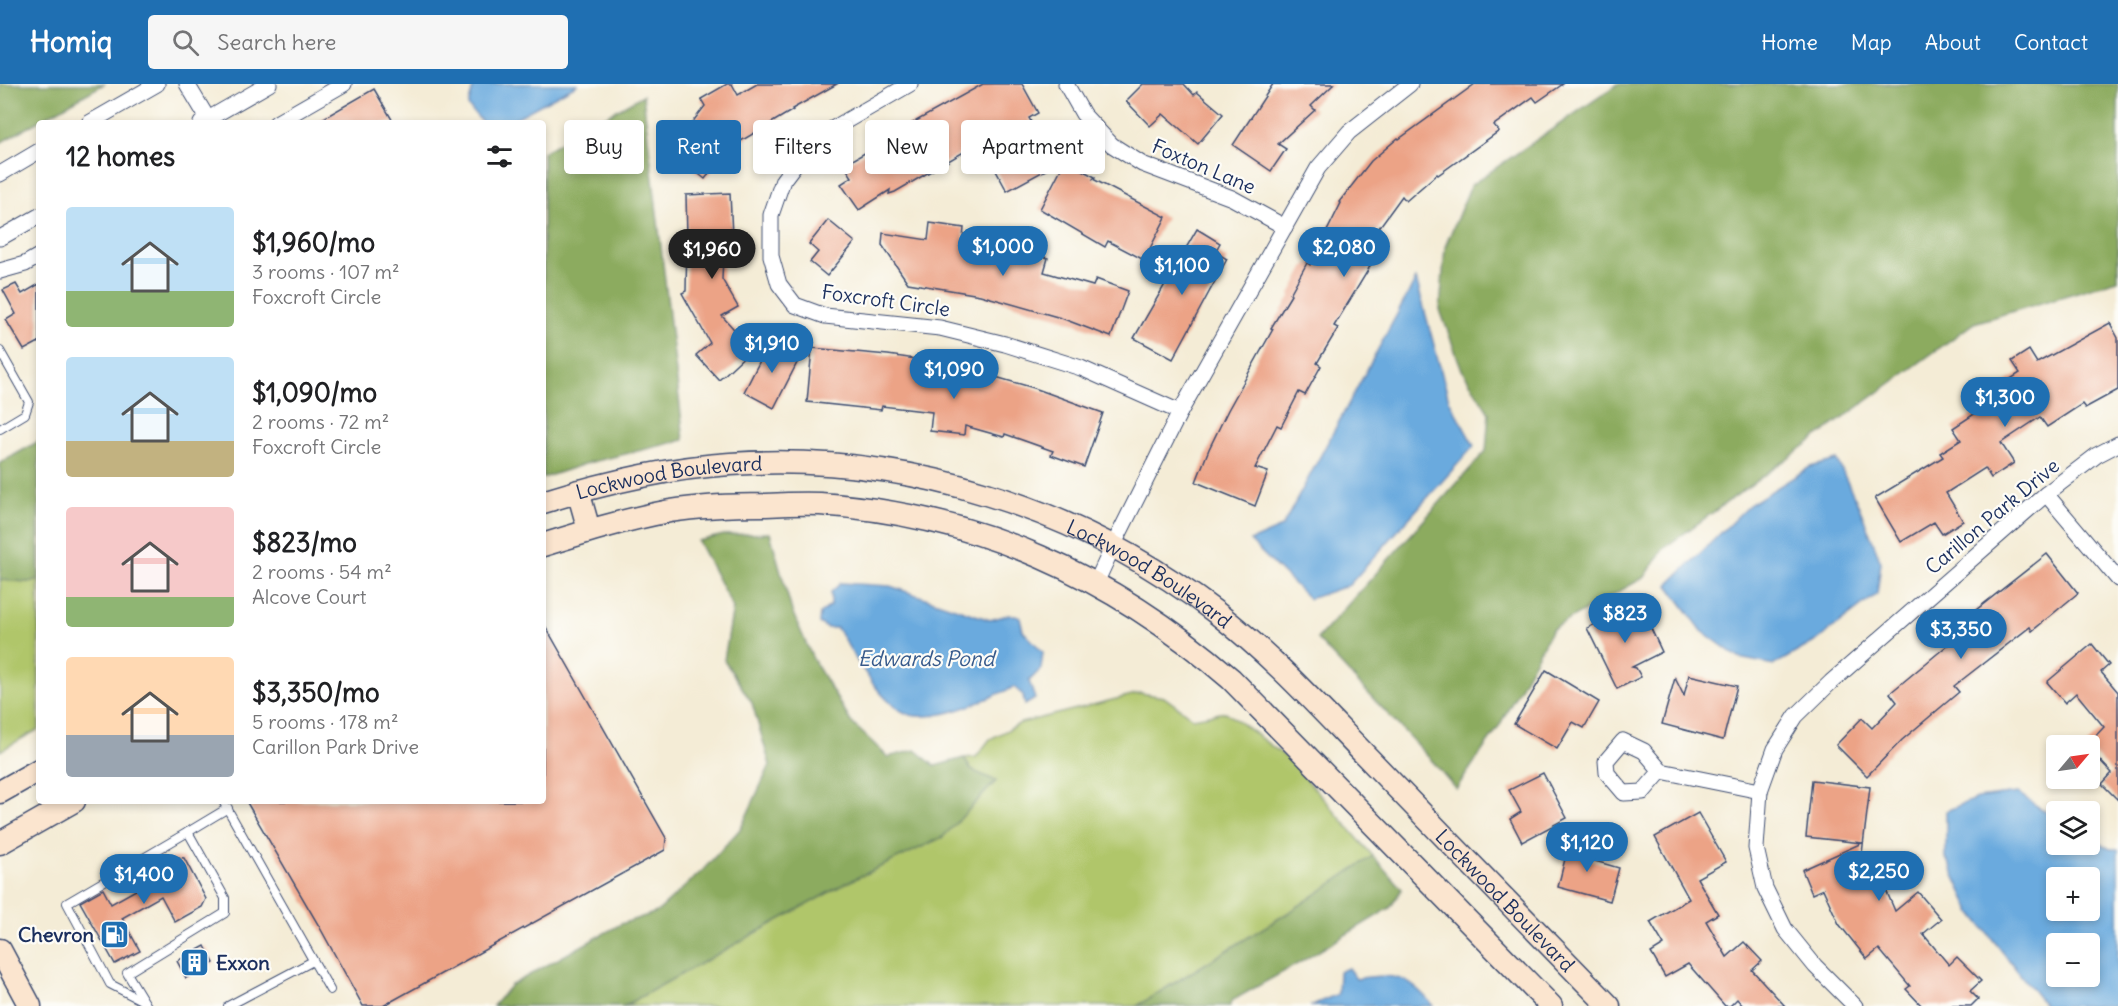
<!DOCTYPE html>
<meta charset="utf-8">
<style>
:root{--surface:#fff;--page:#f6f6f6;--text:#202124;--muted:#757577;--accent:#1f6fb2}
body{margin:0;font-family:Delius,sans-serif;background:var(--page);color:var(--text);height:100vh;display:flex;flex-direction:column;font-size:22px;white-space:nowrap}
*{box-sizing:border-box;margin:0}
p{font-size:20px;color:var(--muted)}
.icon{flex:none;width:33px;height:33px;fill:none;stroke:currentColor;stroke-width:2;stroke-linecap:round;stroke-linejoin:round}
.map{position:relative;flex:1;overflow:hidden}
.drawer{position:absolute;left:36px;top:36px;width:510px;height:684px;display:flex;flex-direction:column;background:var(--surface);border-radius:6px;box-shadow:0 3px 9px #0003}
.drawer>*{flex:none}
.hud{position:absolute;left:564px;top:36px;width:570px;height:54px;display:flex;gap:12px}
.needle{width:39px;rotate:61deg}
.fabs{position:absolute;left:2046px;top:651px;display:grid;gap:12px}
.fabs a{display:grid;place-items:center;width:54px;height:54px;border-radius:6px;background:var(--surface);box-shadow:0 3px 9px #0003;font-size:30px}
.price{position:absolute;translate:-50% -51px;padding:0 14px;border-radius:21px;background:var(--accent);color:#fff;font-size:20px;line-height:39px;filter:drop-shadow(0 2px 3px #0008)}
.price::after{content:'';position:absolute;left:50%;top:36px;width:18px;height:14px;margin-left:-9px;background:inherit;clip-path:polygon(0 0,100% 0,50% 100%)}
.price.active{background:#222;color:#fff}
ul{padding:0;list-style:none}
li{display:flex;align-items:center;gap:18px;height:150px;padding:0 30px}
li span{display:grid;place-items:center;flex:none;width:168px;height:120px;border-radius:6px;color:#555}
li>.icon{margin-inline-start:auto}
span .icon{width:72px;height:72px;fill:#fffc;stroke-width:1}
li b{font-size:26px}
h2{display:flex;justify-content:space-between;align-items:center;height:72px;padding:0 30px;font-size:26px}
.tag{padding:0 21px;border-radius:6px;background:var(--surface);box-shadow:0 3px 9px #0003;font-size:21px;line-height:54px}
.tag.active{background:var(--accent);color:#fff}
header{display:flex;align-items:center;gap:36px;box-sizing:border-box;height:84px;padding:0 30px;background:var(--accent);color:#fff}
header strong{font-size:28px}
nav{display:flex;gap:33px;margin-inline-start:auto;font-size:21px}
.search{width:420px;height:54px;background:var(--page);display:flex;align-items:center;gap:15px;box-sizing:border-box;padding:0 21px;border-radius:6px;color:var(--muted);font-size:22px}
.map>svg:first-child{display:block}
.green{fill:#b0c66a;stroke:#667a64;stroke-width:1.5}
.forest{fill:#8cab5e;stroke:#546d5e;stroke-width:1.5}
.water{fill:#6baade;stroke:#436c9e;stroke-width:1.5;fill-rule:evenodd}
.building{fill:#eca386}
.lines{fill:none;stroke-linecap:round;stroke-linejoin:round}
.service-casing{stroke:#3c4b70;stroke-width:10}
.minor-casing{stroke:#3c4b70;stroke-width:17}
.secondary-casing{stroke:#3c4b70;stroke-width:25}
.service{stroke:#fff;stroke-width:8}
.minor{stroke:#fff;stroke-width:15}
.secondary{stroke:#fbe5cf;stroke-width:22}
.labels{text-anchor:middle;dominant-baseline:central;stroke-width:4.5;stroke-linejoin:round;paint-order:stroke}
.street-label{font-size:20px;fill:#1b2f5e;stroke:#fdfcf7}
.poi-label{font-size:20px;font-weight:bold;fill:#1b2f5e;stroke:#fdfcf7;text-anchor:end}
.water-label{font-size:21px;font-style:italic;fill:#375a8b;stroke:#fdfcf7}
</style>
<header>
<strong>Homiq</strong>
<div class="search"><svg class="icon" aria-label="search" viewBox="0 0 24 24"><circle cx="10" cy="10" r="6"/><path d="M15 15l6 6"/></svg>Search here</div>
<nav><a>Home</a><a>Map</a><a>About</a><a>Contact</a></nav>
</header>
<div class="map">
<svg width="2118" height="922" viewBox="0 0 2118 922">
<rect width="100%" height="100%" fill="#fdfcf7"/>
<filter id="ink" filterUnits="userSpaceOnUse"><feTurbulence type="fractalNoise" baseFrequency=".0167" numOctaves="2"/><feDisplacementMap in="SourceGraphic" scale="12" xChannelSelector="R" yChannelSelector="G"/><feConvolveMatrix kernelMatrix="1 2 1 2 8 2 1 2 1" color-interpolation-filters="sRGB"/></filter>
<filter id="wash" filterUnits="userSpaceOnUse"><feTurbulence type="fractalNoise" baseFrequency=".008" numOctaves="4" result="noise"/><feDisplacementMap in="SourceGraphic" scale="24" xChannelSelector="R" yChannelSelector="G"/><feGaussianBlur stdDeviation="1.35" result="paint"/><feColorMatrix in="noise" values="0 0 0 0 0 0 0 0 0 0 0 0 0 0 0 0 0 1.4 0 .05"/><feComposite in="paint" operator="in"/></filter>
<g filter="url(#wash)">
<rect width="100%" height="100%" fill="#f4ecd6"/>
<g class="green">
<path d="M 39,495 L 39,645 L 0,667 L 0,496 L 29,498 Z"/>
<path d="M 1140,609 L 1164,613 L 1193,634 L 1226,628 L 1290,676 L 1373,772 L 1291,827 L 1137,922 L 624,922 L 844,800 L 943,753 L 996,697 L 971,686 L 964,674 L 976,673 L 990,655 L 1021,639 Z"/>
</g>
<g class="forest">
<path d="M 0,0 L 104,0 L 0,59 Z"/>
<path d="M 1618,0 L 2118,0 L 2118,196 L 1974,239 L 1664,464 L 1645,493 L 1552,545 L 1498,644 L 1456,705 L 1434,679 L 1317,555 L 1486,367 L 1489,329 L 1462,286 L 1440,226 L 1445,163 L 1471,101 Z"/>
<path d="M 643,11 L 684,356 L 588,379 L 543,394 L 543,68 Z"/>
<path d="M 39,357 L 39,495 L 29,498 L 0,496 L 0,379 Z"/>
<path d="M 770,449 L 792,527 L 813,575 L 851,638 L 888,673 L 915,666 L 935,682 L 964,674 L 971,686 L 996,697 L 943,753 L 844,800 L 624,922 L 493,922 L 511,901 L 621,840 L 657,828 L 702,787 L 741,744 L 770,681 L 752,619 L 724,576 L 733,524 L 698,457 L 724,451 Z"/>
<path d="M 1373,772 L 1402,805 L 1390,824 L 1299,879 L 1233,916 L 1230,922 L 1137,922 L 1291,827 Z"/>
</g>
<g class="water">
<path d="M 474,0 L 578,0 L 507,39 L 483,39 L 468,22 Z"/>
<path d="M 1416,195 L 1449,316 L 1474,362 L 1349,501 L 1309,515 L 1250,457 L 1282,443 Z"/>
<path d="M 1837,376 L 1860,425 L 1881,478 L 1877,510 L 1816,557 L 1774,581 L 1739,574 L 1702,547 L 1668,501 L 1749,421 L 1810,383 Z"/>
<path d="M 841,499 L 890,502 L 990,536 L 1008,531 L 1020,533 L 1023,547 L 1043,568 L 1041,585 L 1029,597 L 1035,615 L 1025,621 L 1023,611 L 1014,603 C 986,615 947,635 916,632 C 884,629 853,569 837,544 L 827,544 L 819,539 L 820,530 L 831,521 L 831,508 Z"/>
<path d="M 2018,709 L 2056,735 L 2056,760 L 2090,760 L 2090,754 L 2110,765 L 2118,765 L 2118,922 L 2045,922 L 1972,829 L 1946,774 L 1946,727 L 1977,714 ZM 2056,794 L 2090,794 L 2090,826 L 2056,826 ZM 2056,860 L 2090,860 L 2090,892 L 2056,892 Z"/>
<path d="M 1348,884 L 1356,895 C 1392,888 1410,892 1433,922 L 1310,922 L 1338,910 L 1339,888 Z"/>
</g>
<g id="blocks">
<g class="building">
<path d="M 727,0 L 732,0 L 738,11 L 757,0 L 837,0 L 792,25 L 793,26 L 729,64 L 705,95 L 670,67 L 705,22 L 701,15 Z"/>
<path d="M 983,0 L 1022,0 L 1038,29 L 1029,34 L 1055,81 L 1007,107 L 982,61 L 968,69 L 967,66 L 895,108 L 889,110 L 890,106 L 859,126 L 841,100 L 852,93 L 844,81 L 908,44 L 907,42 Z"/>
<path d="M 1143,0 L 1184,0 L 1194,11 L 1197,8 L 1223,30 L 1198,60 L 1163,30 L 1150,42 L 1126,17 Z"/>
<path d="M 1273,0 L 1334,0 L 1311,22 L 1315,26 L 1278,60 L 1286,65 L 1271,87 L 1233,61 Z"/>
<path d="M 1475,0 L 1563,0 L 1537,18 L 1533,13 L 1494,41 L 1499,47 L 1438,91 L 1437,90 L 1406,117 L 1402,112 L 1373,152 L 1382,157 L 1367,188 L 1334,242 L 1338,244 L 1317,279 L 1321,282 L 1305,311 L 1299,308 L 1281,343 L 1277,341 L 1255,384 L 1268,388 L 1255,422 L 1196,398 L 1209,365 L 1228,326 L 1273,245 L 1271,244 L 1291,211 L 1290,210 L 1307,179 L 1310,181 L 1341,119 L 1339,118 L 1371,77 L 1398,54 L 1399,55 Z"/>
<path d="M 374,5 L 394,39 L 315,39 Z"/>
<path d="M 1065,77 L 1095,93 L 1093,95 L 1166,133 L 1144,176 L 1108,157 L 1105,163 L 1040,125 Z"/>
<path d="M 730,109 L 733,173 L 723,173 L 722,195 L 738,223 L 722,232 L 752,265 L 719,296 L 696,271 L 710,259 L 682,209 L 686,207 L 687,153 L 686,111 Z"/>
<path d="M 828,136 L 855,158 L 827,192 L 810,178 L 818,168 L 809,160 Z"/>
<path d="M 930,139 L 964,144 L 963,154 L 1015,165 L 1015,164 L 1048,174 L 1044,188 L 1093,202 L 1096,195 L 1128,207 L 1111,253 L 1061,234 L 980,211 L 908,199 L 882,161 L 883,149 L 928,156 Z"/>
<path d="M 1197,145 L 1220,159 L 1215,168 L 1227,175 L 1173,275 L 1134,254 Z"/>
<path d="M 16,200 L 22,210 L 39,200 L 39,258 L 24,266 L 6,236 L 16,230 L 3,206 Z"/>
<path d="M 2110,239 L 2118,254 L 2118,306 L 2085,324 L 2082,320 L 2047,343 L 2040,333 L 2001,359 L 2014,379 L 1991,394 L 1985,384 L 1946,409 L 1963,437 L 1942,450 L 1934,438 L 1901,458 L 1875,414 L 1943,373 L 1940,369 L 1961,356 L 1953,344 L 1991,319 L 1986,311 L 2020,289 L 2012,277 L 2029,266 L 2037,279 Z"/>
<path d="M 770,257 L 800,273 L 774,324 L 744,308 Z"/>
<path d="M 812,264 L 888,271 L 930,277 L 929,280 L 968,285 L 1034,304 L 1103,329 L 1084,383 L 1051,371 L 1053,367 L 1005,350 L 1004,353 L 965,342 L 964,351 L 930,347 L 932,328 L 882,322 L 881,326 L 807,318 Z"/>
<path d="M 2047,470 L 2078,509 L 2032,547 L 2030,543 L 1954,602 L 1959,608 L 1902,656 L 1867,692 L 1836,661 L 1862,634 L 1872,644 L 1897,618 L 1890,609 L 1949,560 L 1943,552 Z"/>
<path d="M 1639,519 L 1662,568 L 1632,583 L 1636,584 L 1641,593 L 1617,605 L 1587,544 Z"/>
<path d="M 543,538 L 666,754 L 665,766 L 383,922 L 363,922 L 319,842 L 246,717 L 543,717 Z"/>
<path d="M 2092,560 L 2109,581 L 2101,588 L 2118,608 L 2118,716 L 2102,700 L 2112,689 L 2090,666 L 2090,662 L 2086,662 L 2104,643 L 2076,609 L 2065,619 L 2047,598 Z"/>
<path d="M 1546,586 L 1599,618 L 1584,644 L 1573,638 L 1557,665 L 1514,640 Z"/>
<path d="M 1689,591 L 1737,602 L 1723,656 L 1662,640 L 1675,594 L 1684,612 Z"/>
<path d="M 1543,689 L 1567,734 L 1522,758 L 1510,735 L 1521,728 L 1509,706 Z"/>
<path d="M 1812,696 L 1870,703 L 1861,778 L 1872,773 L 1895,827 L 1918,808 L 1941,835 L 1923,850 L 1949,881 L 1957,873 L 1981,897 L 1970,907 L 1978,915 L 1971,922 L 1922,922 L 1906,905 L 1910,902 L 1879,865 L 1867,875 L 1839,840 L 1823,805 L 1812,810 L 1802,786 L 1862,759 L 1806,753 Z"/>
<path d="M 1698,729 L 1726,778 L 1697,794 L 1718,830 L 1706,837 L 1727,873 L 1744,858 L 1762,877 L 1752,886 L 1785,922 L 1743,922 L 1737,915 L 1730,922 L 1725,922 L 1688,880 L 1665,893 L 1651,869 L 1664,861 L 1650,838 L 1689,815 L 1655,753 Z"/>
<path d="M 1570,755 L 1592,761 L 1588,775 L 1619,784 L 1610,817 L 1558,803 Z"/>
<path d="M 175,773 L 184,774 L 206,815 L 202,823 L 175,838 L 161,812 L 122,834 L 140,867 L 115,880 L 80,818 L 103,805 L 111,820 L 152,797 L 147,788 Z"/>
<path d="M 205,862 L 214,879 L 186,894 L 177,877 Z"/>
</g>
</g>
</g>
<g filter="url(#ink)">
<use href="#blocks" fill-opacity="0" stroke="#3c4b70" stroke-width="1.5"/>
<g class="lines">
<defs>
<g id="service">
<path d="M 0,267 L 29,318 L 25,330 L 0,345"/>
<path d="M 223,717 L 330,906"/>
<path d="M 143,917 L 110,900 L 67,819 L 188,748"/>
<path d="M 147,922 L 127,889 L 225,829 L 225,814 L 188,748 L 228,724"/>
<path d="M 228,922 L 313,877"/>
</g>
<g id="minor">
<path d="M 187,0 L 208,35"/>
<path d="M 910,0 L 834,44 L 805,67 L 783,96 L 771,131 L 771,172 L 779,200 L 795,221 L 825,232 L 940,244 L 1005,260 L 1081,284 L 1180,328"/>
<path d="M 1066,0 L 1083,30 L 1112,61 L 1142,80 L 1232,114 L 1285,143"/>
<path d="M 89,39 L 157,0"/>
<path d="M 201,39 L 269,0"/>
<path d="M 276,39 L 344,0"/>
<path d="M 0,90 L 39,67"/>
<path d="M 0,154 L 39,132"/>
<path d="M 0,187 L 25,180 L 39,172"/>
<path d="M 2046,410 L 2118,495"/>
<path d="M 1096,499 L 1113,462 L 1180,328 L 1318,84 L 1349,48 L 1410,0"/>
<path d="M 1661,687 L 1643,708 L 1624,709 L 1607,689 L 1606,677 L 1623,657 L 1644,667 L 1661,687 L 1760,707"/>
<path d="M 1855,922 L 1815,882 L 1785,845 L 1765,804 L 1756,764 L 1760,707 L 1775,665 L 1796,632 L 1831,598 L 2046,410 L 2097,371 L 2118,360"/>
</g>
<g id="secondary">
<path d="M 578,407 L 589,446"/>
<path id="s1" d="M 543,418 C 604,399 666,384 730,380 C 905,368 1079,423 1218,530 C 1275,574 1324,629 1374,680 C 1452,761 1531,842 1609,922"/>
<path d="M 543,461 C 585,448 627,435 670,427 C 702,422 734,421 766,421 C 784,420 802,419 820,420 C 979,431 1112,492 1231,595 L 1551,922"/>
<path d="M 0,708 L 39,686"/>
<path d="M 0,759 L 74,717"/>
<path d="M 0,866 L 30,922"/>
</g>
</defs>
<use href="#service" class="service-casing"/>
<use href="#minor" class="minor-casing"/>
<use href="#secondary" class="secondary-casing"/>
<use href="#service" class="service"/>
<use href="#minor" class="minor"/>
<use href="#secondary" class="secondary"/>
</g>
</g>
<defs>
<symbol id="fuel-square" viewBox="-11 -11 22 22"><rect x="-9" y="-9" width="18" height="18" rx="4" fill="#1f6fb2" stroke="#fdfcf7"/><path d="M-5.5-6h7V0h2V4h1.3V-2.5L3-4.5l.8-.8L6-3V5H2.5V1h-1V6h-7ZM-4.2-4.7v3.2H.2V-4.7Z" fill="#fff"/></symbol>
<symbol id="building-square" viewBox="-11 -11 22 22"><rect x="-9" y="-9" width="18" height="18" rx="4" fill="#1f6fb2" stroke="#fdfcf7"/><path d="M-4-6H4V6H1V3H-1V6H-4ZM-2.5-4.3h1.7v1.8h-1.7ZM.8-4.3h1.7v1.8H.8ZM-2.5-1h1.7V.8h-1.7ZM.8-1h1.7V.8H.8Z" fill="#fff"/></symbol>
</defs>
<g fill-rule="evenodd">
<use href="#fuel-square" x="98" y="834" width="33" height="33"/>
<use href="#building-square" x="178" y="862" width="33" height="33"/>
</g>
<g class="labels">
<g class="street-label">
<text transform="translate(1204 82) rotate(23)">Foxton Lane</text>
<text transform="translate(886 216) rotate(8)">Foxcroft Circle</text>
<text stroke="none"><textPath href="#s1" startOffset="129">Lockwood Boulevard</textPath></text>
<text transform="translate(1992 432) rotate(-40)">Carillon Park Drive</text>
<text stroke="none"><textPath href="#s1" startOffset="633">Lockwood Boulevard</textPath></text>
<text stroke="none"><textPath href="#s1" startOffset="1119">Lockwood Boulevard</textPath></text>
</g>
<g class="poi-label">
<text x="94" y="850">Chevron</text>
<text x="216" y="878" text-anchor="start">Exxon</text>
</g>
<g class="water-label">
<text x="926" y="574">Edwards Pond</text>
</g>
</g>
</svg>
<div class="fabs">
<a><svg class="needle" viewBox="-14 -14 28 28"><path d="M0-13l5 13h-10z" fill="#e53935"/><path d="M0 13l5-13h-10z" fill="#757577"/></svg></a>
<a><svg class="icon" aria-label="layers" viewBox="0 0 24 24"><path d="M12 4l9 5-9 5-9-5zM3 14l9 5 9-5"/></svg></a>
<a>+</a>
<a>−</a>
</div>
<b class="price" style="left:1003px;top:193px">$1,000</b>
<b class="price" style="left:1344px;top:194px">$2,080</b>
<b class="price active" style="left:712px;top:196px">$1,960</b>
<b class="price" style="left:1182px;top:212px">$1,100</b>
<b class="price" style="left:772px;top:290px">$1,910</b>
<b class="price" style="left:954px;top:316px">$1,090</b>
<b class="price" style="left:2005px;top:344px">$1,300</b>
<b class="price" style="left:1625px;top:560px">$823</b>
<b class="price" style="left:1961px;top:576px">$3,350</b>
<b class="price" style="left:1587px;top:789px">$1,120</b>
<b class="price" style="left:1879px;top:818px">$2,250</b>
<b class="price" style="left:144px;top:821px">$1,400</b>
<div class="hud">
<a class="tag">Buy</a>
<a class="tag active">Rent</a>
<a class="tag">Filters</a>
<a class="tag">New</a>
<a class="tag">Apartment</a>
</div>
<section class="drawer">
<h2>12 homes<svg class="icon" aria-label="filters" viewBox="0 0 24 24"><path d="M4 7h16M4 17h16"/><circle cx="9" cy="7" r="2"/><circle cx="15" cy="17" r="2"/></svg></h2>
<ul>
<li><span style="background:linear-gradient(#bfe0f5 70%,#8fb573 0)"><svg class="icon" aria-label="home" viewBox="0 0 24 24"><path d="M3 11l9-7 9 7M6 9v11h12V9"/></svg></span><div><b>$1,960/mo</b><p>3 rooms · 107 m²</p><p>Foxcroft Circle</p></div></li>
<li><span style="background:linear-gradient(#bfe0f5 70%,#c2b280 0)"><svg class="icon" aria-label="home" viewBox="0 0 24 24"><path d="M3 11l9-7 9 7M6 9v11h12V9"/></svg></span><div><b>$1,090/mo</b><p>2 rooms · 72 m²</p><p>Foxcroft Circle</p></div></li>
<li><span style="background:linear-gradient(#f6c9c9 75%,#8fb573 0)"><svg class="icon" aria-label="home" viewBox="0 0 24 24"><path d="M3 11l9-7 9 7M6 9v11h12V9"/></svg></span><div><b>$823/mo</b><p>2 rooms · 54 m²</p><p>Alcove Court</p></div></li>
<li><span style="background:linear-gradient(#ffd9b3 65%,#9aa5b1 0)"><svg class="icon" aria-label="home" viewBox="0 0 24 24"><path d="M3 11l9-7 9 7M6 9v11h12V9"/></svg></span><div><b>$3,350/mo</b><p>5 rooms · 178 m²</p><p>Carillon Park Drive</p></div></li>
</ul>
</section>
</div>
